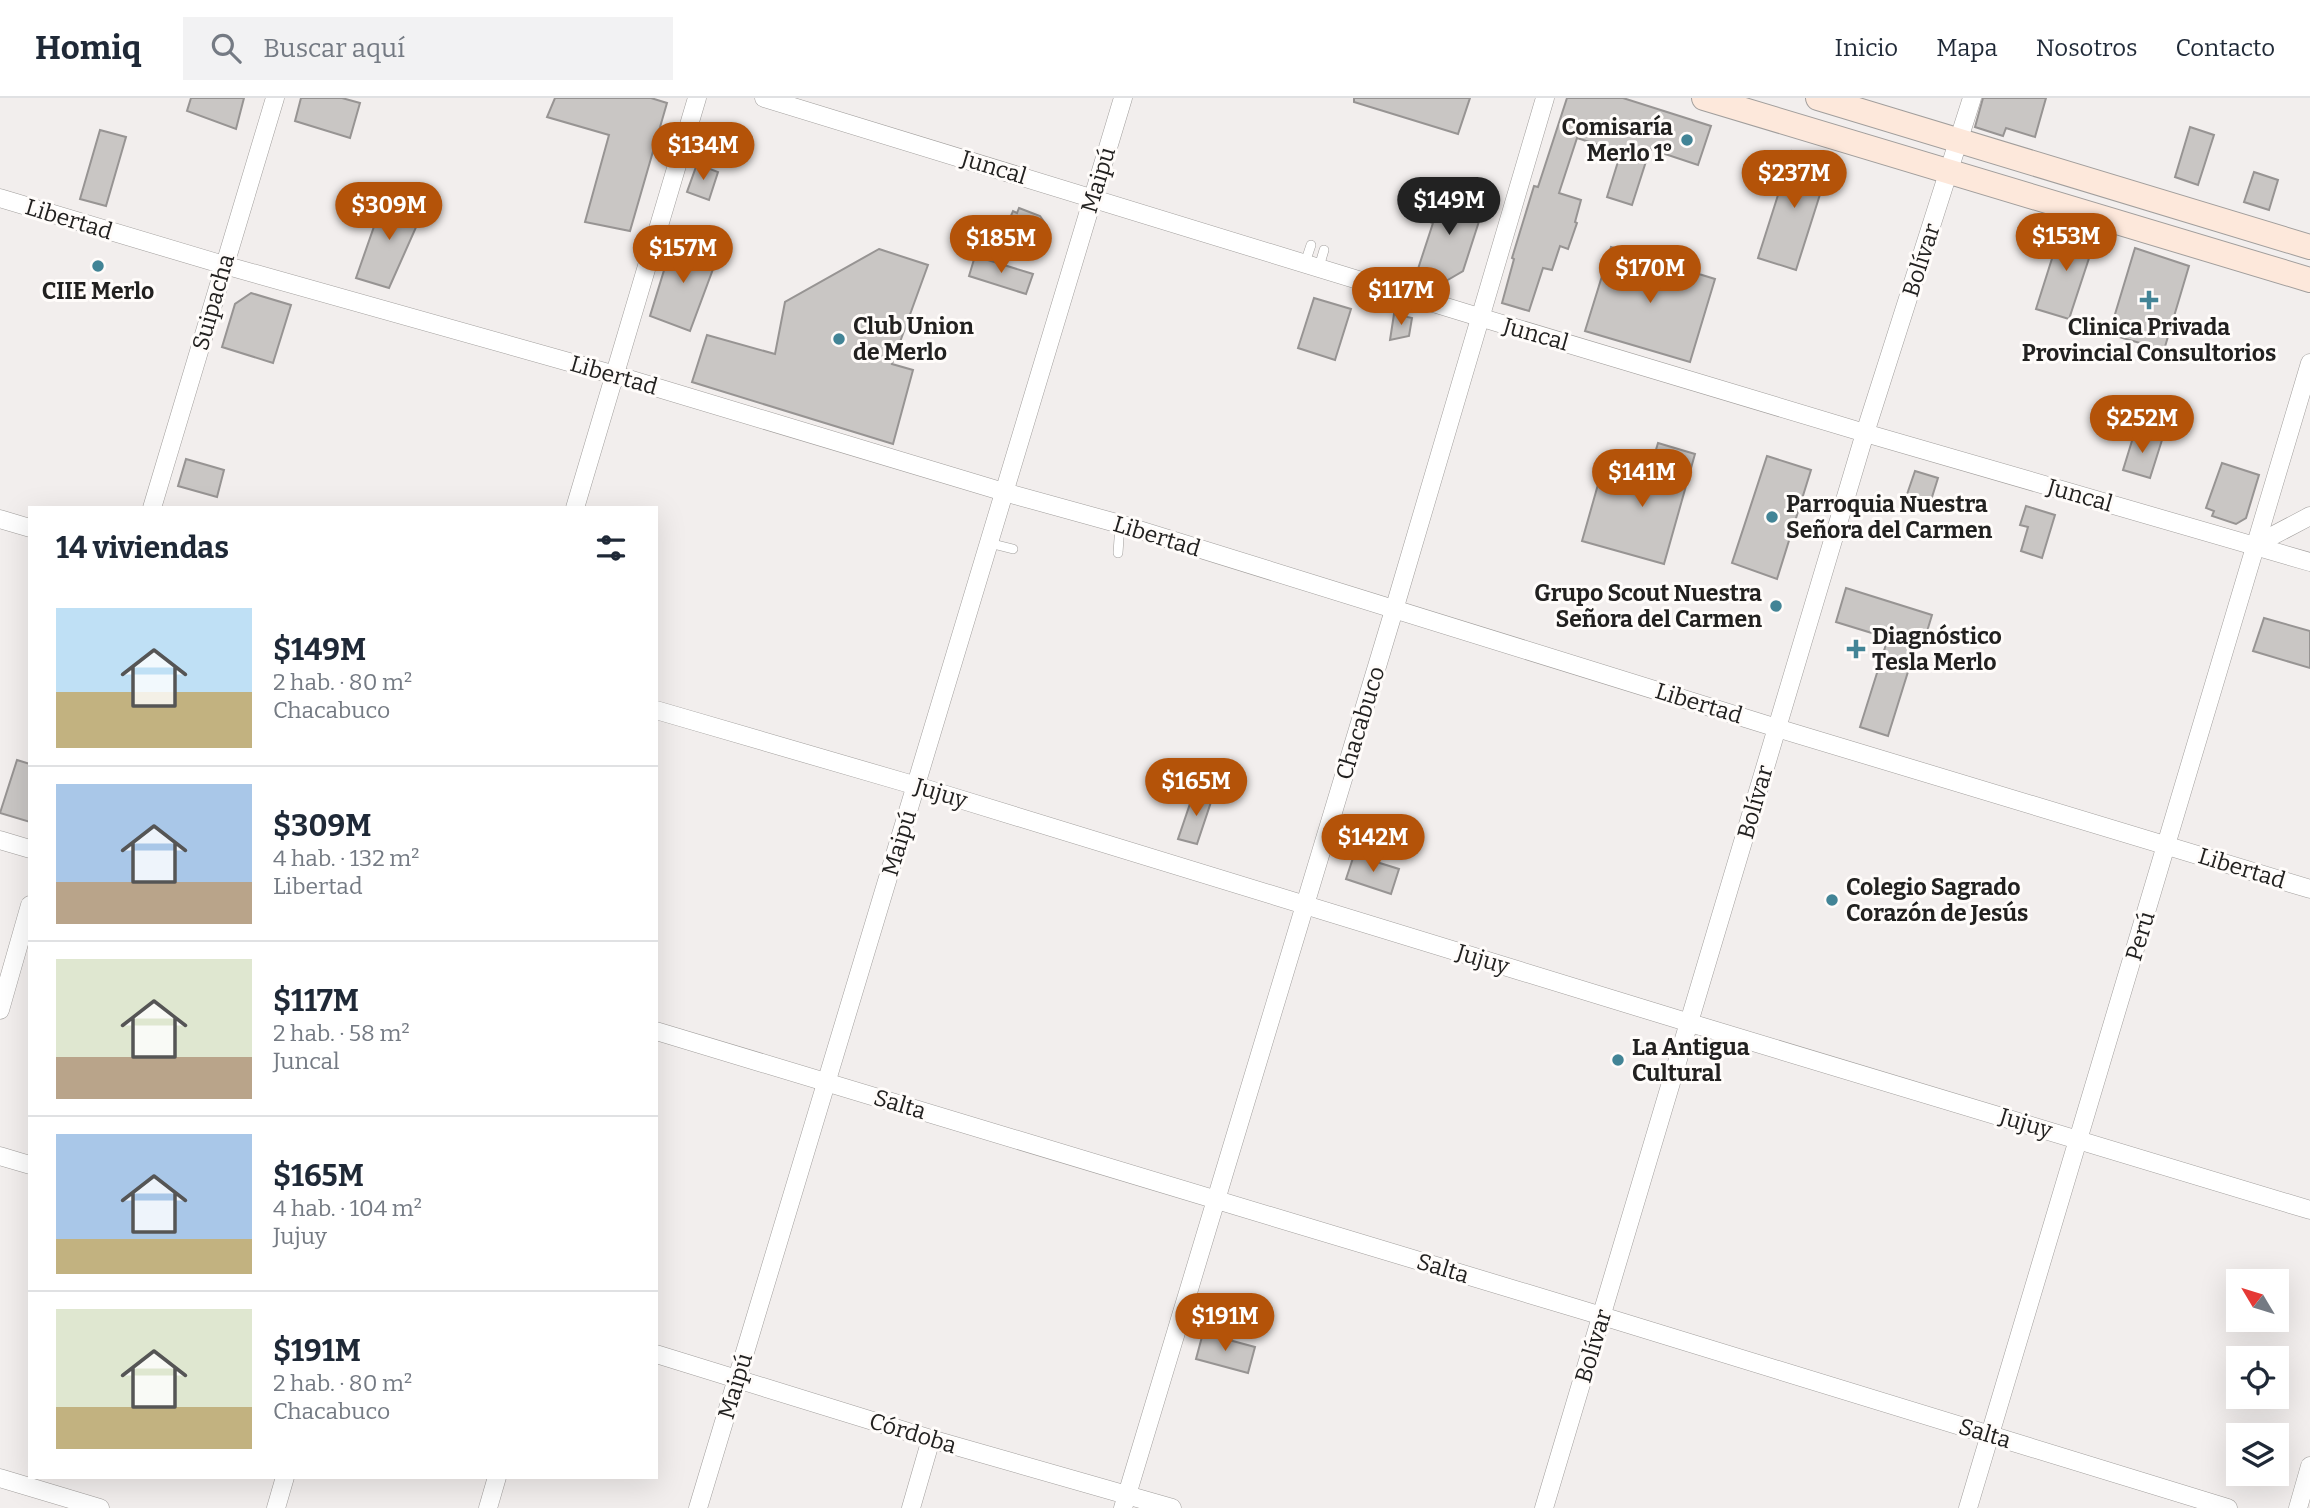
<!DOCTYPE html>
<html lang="es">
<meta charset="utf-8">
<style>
:root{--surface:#fff;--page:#f2f2f3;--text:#1f2937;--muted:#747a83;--line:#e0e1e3;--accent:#b45309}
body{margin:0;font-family:Bitter,serif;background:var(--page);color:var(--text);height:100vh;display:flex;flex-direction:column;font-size:26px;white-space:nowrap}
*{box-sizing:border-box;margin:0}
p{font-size:23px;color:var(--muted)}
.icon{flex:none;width:38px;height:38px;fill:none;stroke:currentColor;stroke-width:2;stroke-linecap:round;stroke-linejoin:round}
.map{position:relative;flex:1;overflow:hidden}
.panel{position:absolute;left:28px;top:408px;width:630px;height:973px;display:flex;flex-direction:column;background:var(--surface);border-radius:0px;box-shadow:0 7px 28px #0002}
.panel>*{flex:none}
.needle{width:46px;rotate:308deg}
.controls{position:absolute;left:2226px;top:1171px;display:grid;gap:14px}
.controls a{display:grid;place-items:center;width:63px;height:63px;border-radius:0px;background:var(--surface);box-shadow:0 7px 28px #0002;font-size:35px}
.price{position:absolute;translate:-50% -60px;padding:0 16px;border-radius:24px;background:var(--accent);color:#fff;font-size:23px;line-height:46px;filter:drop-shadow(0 2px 4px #0008)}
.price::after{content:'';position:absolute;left:50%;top:42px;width:21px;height:16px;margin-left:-10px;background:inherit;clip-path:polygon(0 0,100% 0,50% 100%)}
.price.on{background:#222;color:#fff}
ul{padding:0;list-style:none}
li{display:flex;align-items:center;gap:21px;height:175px;padding:0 28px}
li+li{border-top:2px solid var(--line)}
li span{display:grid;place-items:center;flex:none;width:196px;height:140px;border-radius:0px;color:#555}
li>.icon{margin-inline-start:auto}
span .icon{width:84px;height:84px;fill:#fffc;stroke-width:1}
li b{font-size:30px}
h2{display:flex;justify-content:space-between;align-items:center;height:84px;padding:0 28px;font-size:30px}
header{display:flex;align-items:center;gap:42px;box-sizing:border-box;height:98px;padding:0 35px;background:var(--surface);border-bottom:2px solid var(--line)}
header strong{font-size:33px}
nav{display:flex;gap:38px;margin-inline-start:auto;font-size:24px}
.search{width:490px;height:63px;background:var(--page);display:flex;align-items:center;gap:18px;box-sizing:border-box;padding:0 24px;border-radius:0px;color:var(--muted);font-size:26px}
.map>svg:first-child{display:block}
.building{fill:#c9c6c4;stroke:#979493;stroke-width:2}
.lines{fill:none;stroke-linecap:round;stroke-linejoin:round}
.service-casing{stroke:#a19e9c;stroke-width:10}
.minor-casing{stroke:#a19e9c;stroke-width:19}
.secondary-casing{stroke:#a19e9c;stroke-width:26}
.service{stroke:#fff;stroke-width:9}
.minor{stroke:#fff;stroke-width:18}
.secondary{stroke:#fde8db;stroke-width:24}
.poi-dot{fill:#428496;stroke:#fffcfa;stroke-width:2.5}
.labels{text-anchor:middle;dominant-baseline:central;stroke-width:6;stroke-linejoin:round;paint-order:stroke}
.poi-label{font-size:23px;font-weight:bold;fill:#222120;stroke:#fffcfa;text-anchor:start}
.street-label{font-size:23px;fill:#222120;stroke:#fffcfa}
</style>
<header>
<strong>Homiq</strong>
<div class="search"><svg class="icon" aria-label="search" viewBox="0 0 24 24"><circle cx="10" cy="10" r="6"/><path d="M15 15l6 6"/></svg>Buscar aquí</div>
<nav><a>Inicio</a><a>Mapa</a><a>Nosotros</a><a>Contacto</a></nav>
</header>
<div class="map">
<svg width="2310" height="1410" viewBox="0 0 2310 1410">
<rect width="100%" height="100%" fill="#f2eeed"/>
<g class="building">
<path d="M 191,0 L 244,0 L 236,31 L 187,13 Z"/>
<path d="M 301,0 L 342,0 L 360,5 L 350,40 L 295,23 Z"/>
<path d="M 555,0 L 651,0 L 667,5 L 630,133 L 585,124 L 609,37 L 547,19 Z"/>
<path d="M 1354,0 L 1470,0 L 1458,36 L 1354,4 Z"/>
<path d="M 1567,0 L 1623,0 L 1711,28 L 1698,67 L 1650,51 L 1632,107 L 1607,99 L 1621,54 L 1577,40 L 1559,95 L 1581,102 L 1575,124 L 1577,125 L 1568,151 L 1560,148 L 1552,172 L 1543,170 L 1529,213 L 1502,205 L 1514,161 L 1512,160 L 1534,88 L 1538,89 Z"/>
<path d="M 1983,0 L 2046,0 L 2035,39 L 2006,30 L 2003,38 L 1975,29 Z"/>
<path d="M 2190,29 L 2214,37 L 2198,87 L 2175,79 Z"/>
<path d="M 100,32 L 126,39 L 106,108 L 80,101 Z"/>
<path d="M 1792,53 L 1830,65 L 1796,172 L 1758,160 Z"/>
<path d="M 697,66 L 718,74 L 709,102 L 687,94 Z"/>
<path d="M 2254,74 L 2278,82 L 2269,112 L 2244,104 Z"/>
<path d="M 1432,95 L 1483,111 L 1463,173 L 1446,183 L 1417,174 L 1433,125 L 1424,122 Z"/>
<path d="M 384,100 L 425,109 L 389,190 L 356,180 Z"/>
<path d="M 1019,110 L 1040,118 L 1047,128 L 1041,151 L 1003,136 L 1013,113 L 1017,115 Z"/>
<path d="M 2062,129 L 2096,139 L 2069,221 L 2036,211 Z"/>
<path d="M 673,143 L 719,155 L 690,233 L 650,218 Z"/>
<path d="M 1611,149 L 1715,181 L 1690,264 L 1585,233 Z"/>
<path d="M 2135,150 L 2189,168 L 2164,252 L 2109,236 Z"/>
<path d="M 879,151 L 928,167 L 892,266 L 913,272 L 893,346 L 692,284 L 707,237 L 775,256 L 785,204 Z"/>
<path d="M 975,158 L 1033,176 L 1026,196 L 969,178 Z"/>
<path d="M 251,195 L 291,207 L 273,265 L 222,249 L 235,206 Z"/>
<path d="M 1314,200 L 1351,211 L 1335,262 L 1298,250 Z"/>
<path d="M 1394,216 L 1412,220 L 1409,238 L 1390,242 Z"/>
<path d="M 2135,333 L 2162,342 L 2150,380 L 2123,372 Z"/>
<path d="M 1658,345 L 1695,356 L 1664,466 L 1582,443 L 1599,383 L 1643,395 Z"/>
<path d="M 1767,358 L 1811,372 L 1777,481 L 1732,465 Z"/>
<path d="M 186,361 L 224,372 L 217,399 L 178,388 Z"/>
<path d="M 2222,365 L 2259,377 L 2246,420 L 2236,426 L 2212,418 L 2214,413 L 2206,410 Z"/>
<path d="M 1915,373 L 1938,380 L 1927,415 L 1903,408 Z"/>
<path d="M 2026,408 L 2055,417 L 2042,460 L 2021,453 L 2028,429 L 2020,427 Z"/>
<path d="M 1846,490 L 1932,517 L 1922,550 L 1916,548 L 1888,638 L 1860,629 L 1888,540 L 1836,524 Z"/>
<path d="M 2264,520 L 2310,533 L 2310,570 L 2253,553 Z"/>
<path d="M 17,662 L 30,666 L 30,724 L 0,715 Z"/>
<path d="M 1194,694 L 1213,698 L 1197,746 L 1178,741 Z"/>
<path d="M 1354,757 L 1399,771 L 1391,796 L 1346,781 Z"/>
<path d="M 1203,1235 L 1255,1249 L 1248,1275 L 1196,1261 Z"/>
</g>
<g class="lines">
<defs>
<g id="service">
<path d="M 1305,165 L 1311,147"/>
<path d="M 1319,169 L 1324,152"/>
<path d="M 989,445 L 1013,451"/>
<path d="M 1118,455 L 1120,426"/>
</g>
<g id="minor">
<path d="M 764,0 L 1479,219 L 1865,335 L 2310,464"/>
<path d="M 0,100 L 224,167 L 615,277 L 1004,394 L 1120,426 L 1777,630 L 2310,791"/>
<path d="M 152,410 L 275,0"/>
<path d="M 575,410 L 697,0"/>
<path d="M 0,421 L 30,430"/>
<path d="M 2255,447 L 2310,418"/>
<path d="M 656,612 L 917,688 L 1690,925 L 2310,1112"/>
<path d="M 0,742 L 30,751"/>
<path d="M 0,912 L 30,807"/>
<path d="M 656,933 L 1602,1218 L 2228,1410"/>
<path d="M 0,1058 L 30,1067"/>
<path d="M 656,1256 L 931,1341 L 1172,1410"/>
<path d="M 0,1380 L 100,1410"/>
<path d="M 276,1410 L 285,1379"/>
<path d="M 488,1410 L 497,1379"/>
<path d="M 698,1410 L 1123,0"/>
<path d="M 911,1410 L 931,1341"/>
<path d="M 1123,1410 L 1394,512 L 1545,0"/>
<path d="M 1544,1410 L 1865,335 L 1972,0"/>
<path d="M 1968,1410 L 2310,265"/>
<path d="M 2298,1410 L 2310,1368"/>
</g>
<g id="secondary">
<path d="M 1704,0 L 2310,182"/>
<path d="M 1818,0 L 2310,149"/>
</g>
</defs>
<use href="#service" class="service-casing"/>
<use href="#minor" class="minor-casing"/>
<use href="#secondary" class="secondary-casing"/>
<use href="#service" class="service"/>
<use href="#minor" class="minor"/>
<use href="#secondary" class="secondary"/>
</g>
<g class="poi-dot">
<circle cx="1687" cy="42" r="7"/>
<circle cx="98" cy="168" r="7"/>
<path d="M2145.5 191.5h7v7h7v7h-7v7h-7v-7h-7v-7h7z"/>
<circle cx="839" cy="241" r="7"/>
<circle cx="1772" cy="419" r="7"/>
<circle cx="1776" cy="508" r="7"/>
<path d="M1852.5 540.5h7v7h7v7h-7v7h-7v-7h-7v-7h7z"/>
<circle cx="1832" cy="802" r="7"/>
<circle cx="1618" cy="962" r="7"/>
</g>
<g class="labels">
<g class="poi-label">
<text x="1673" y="29" text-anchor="end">Comisaría<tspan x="1673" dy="26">Merlo 1°</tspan></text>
<text x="98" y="193" text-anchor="middle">CIIE Merlo</text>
<text x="853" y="228">Club Union<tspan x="853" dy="26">de Merlo</tspan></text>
<text x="2149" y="229" text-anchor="middle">Clinica Privada<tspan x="2149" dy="26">Provincial Consultorios</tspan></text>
<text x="1786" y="406">Parroquia Nuestra<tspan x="1786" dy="26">Señora del Carmen</tspan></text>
<text x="1762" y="495" text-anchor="end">Grupo Scout Nuestra<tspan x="1762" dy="26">Señora del Carmen</tspan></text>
<text x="1872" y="538">Diagnóstico<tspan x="1872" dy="26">Tesla Merlo</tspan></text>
<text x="1846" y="789">Colegio Sagrado<tspan x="1846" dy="26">Corazón de Jesús</tspan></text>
<text x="1632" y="949">La Antigua<tspan x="1632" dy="26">Cultural</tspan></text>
</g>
<g class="street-label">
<text transform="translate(994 69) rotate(17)">Juncal</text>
<text transform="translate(1098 82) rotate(-73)">Maipú</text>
<text transform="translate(69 121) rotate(17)">Libertad</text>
<text transform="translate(1921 162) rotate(-72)">Bolívar</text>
<text transform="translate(213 204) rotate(-74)">Suipacha</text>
<text transform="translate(1536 236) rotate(16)">Juncal</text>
<text transform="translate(614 277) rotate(16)">Libertad</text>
<text transform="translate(2080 397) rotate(16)">Juncal</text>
<text transform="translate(1157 438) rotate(17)">Libertad</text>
<text transform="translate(1699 605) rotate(17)">Libertad</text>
<text transform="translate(1360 625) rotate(-73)">Chacabuco</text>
<text transform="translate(941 695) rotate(17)">Jujuy</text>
<text transform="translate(1755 704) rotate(-74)">Bolívar</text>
<text transform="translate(899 745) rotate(-73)">Maipú</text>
<text transform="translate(2242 770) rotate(17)">Libertad</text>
<text transform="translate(2140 838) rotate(-73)">Perú</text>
<text transform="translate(1483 861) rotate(17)">Jujuy</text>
<text transform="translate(900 1006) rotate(17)">Salta</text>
<text transform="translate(2026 1025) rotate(17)">Jujuy</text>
<text transform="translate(1443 1170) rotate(17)">Salta</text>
<text transform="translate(1593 1248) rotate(-73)">Bolívar</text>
<text transform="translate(735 1288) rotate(-73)">Maipú</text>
<text transform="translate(913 1335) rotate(17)">Córdoba</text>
<text transform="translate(1985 1335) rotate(17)">Salta</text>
</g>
</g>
</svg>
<div class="controls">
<a><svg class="needle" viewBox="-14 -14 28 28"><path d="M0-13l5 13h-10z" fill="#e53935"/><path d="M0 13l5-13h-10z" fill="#747a83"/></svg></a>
<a><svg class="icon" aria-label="locate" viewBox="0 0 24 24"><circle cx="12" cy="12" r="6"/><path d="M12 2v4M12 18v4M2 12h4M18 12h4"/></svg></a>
<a><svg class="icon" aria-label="layers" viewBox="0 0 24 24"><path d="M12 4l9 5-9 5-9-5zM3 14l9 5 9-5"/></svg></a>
</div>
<b class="price" style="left:703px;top:84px">$134M</b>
<b class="price" style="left:1794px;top:112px">$237M</b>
<b class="price on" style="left:1449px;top:139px">$149M</b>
<b class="price" style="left:389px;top:144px">$309M</b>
<b class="price" style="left:2066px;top:175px">$153M</b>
<b class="price" style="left:1001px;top:177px">$185M</b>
<b class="price" style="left:683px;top:187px">$157M</b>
<b class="price" style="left:1650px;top:207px">$170M</b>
<b class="price" style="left:1401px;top:229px">$117M</b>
<b class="price" style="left:2142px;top:357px">$252M</b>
<b class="price" style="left:1642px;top:411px">$141M</b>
<b class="price" style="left:1196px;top:720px">$165M</b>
<b class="price" style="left:1373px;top:776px">$142M</b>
<b class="price" style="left:1225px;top:1255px">$191M</b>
<section class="panel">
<h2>14 viviendas<svg class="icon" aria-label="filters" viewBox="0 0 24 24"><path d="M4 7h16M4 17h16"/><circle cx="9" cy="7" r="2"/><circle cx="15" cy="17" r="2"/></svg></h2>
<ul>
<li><span style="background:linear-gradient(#bfe0f5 60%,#c2b280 0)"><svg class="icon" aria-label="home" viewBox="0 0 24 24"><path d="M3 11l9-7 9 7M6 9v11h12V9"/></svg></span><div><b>$149M</b><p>2 hab. · 80 m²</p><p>Chacabuco</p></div></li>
<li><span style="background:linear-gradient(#a9c7e8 70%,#b9a48a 0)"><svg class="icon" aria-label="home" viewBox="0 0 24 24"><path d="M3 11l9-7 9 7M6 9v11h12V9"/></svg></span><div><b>$309M</b><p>4 hab. · 132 m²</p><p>Libertad</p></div></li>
<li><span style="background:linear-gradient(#dfe7d0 70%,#b9a48a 0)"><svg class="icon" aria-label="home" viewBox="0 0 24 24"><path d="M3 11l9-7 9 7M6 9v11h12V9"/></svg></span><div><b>$117M</b><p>2 hab. · 58 m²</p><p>Juncal</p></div></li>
<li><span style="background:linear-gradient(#a9c7e8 75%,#c2b280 0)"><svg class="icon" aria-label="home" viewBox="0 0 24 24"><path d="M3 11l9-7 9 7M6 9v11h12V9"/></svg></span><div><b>$165M</b><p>4 hab. · 104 m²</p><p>Jujuy</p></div></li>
<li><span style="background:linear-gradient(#dfe7d0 70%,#c2b280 0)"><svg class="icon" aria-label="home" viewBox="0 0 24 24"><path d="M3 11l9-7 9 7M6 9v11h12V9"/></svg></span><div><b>$191M</b><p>2 hab. · 80 m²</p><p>Chacabuco</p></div></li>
</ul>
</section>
</div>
